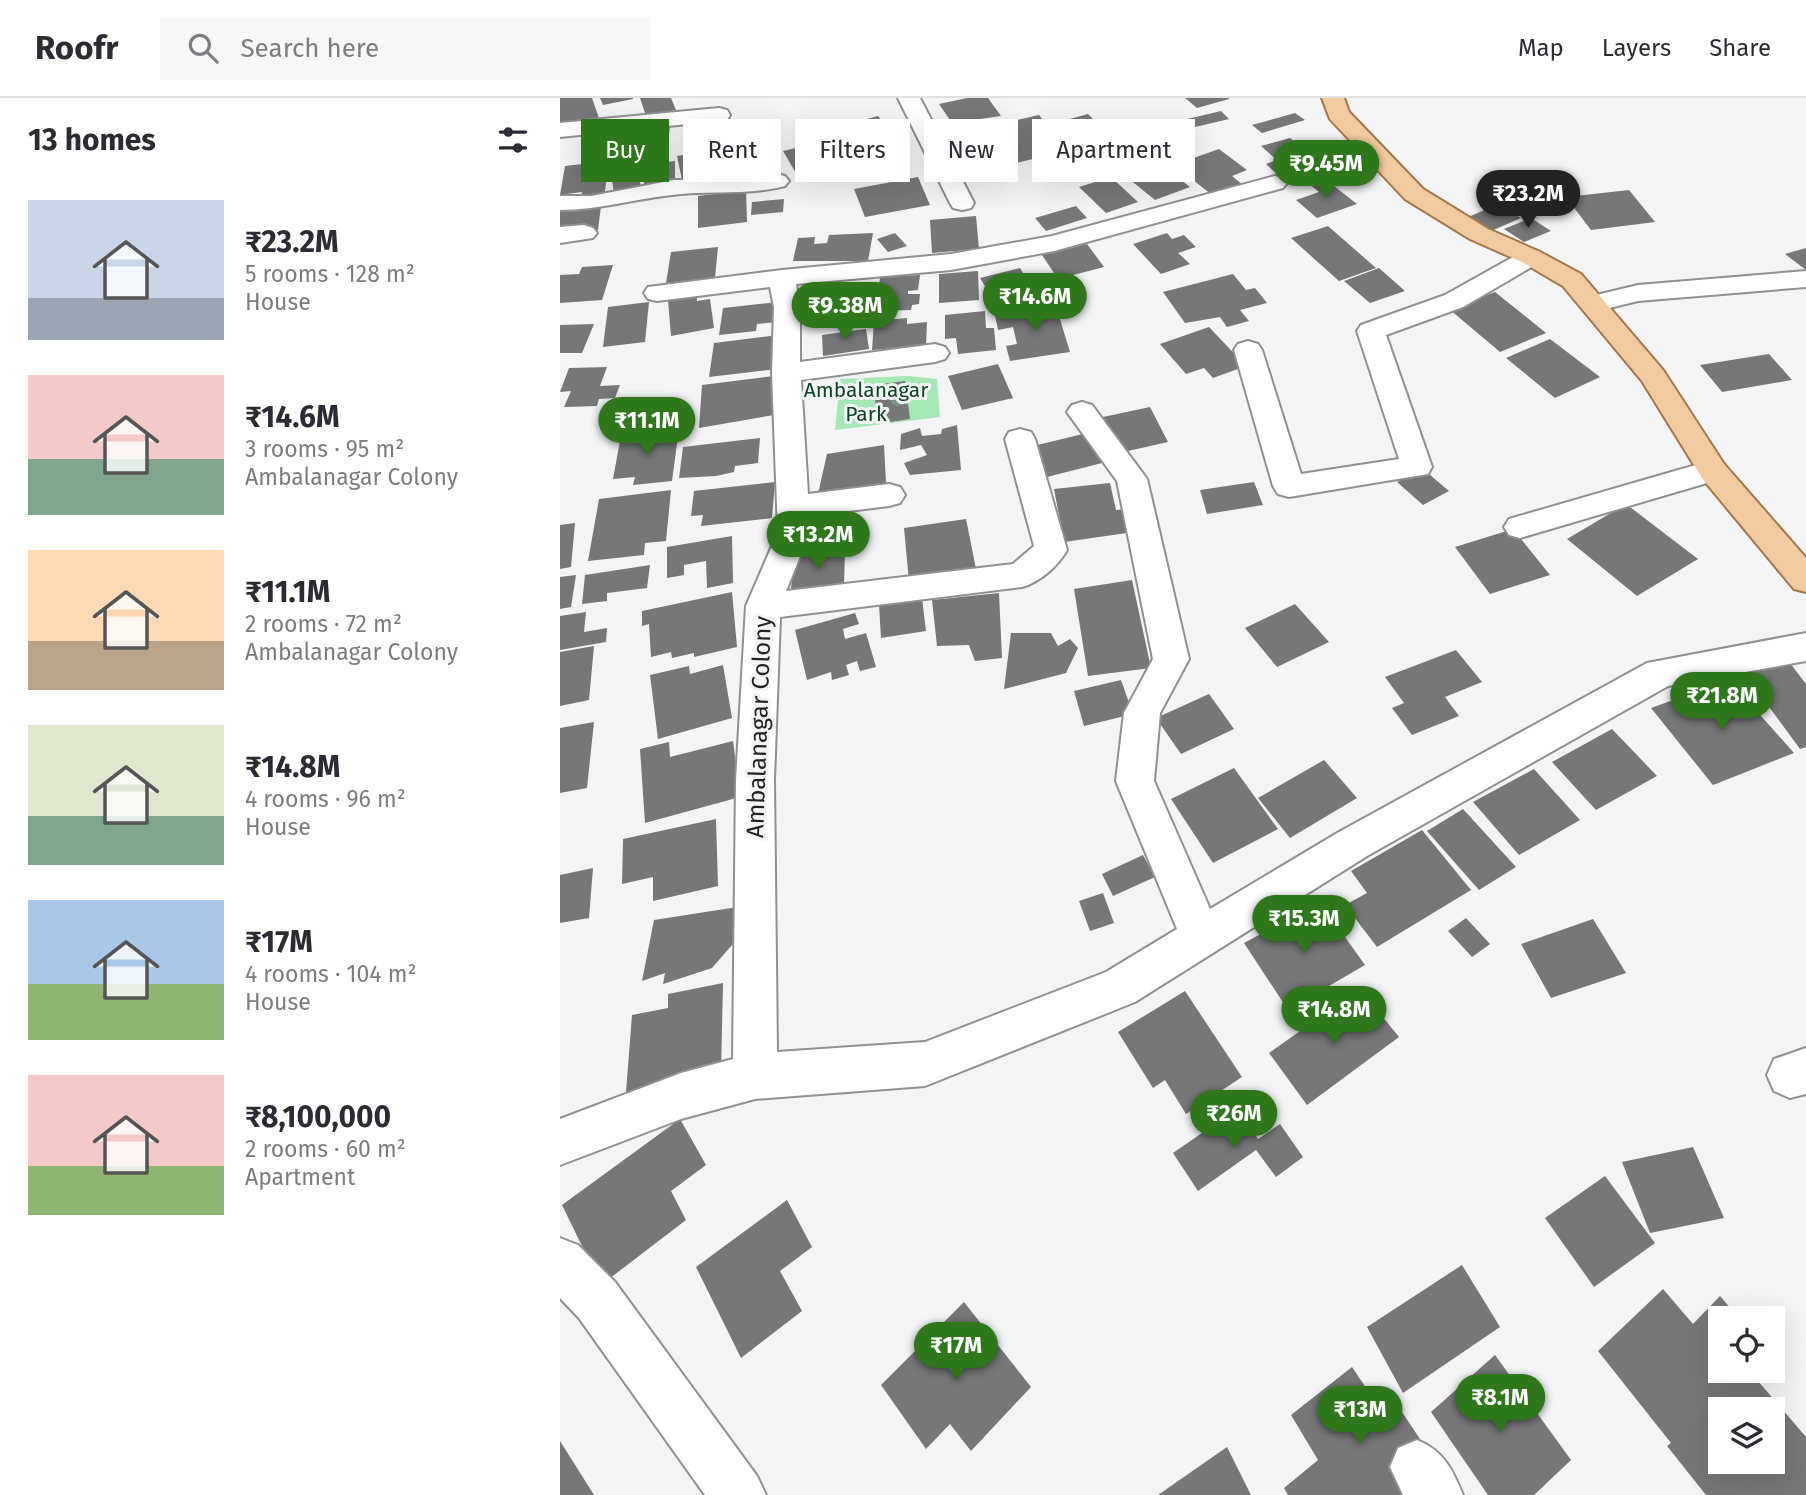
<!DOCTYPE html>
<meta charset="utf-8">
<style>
:root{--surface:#fff;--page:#f7f7f7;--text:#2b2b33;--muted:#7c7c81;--line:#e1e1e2;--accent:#2e771b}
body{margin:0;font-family:"Fira Sans",sans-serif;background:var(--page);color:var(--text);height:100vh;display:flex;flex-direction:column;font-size:26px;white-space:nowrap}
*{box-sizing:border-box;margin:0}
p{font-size:23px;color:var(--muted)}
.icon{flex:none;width:38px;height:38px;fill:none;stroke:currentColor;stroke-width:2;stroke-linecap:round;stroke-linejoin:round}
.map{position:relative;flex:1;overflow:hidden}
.panel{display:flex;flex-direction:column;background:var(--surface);width:560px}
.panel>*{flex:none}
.top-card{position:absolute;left:21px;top:21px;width:665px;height:63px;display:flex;gap:14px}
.buttons{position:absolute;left:1148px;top:1208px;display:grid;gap:14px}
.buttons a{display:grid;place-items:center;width:77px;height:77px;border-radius:0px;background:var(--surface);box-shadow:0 7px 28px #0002;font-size:35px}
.price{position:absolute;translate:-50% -60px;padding:0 16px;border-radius:24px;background:var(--accent);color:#fff;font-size:23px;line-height:46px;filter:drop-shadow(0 2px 4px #0008)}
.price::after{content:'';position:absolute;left:50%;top:42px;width:21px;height:16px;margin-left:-10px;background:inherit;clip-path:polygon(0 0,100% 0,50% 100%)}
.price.current{background:#222;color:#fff}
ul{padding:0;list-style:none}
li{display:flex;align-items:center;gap:21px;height:175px;padding:0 28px}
li span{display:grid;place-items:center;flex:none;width:196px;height:140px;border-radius:0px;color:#555}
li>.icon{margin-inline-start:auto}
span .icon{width:84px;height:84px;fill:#fffc;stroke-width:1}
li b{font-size:30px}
h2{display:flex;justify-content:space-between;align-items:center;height:84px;padding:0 28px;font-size:30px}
.chip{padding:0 24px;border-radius:0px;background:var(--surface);box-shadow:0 7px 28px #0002;font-size:24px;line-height:63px}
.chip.current{background:var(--accent);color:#fff}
header{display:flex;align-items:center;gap:42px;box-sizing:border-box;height:98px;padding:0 35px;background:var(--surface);border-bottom:2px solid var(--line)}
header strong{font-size:33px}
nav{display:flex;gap:38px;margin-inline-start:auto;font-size:24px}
.search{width:490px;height:63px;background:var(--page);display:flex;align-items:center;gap:18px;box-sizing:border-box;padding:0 24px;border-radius:0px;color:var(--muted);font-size:26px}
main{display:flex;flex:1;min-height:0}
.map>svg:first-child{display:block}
.green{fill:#a6e8b5}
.building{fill:#767778;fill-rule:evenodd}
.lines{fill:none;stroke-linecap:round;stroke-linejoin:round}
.minor-casing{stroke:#8f9091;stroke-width:4}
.major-casing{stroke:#a4784a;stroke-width:4}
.path{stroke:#b2b3b4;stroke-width:2.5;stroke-dasharray:2.5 2.5;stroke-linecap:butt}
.minor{fill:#fff;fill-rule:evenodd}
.major{fill:#f2ca9f;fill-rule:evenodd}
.tree{fill:#739581}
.labels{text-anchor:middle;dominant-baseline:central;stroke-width:6;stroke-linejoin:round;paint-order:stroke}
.far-park-label{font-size:21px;fill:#0a4822;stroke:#f3f4f5}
.street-label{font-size:24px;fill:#222323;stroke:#f3f4f5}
</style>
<header>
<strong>Roofr</strong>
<div class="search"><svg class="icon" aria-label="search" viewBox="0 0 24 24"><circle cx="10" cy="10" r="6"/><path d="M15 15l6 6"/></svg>Search here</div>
<nav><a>Map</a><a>Layers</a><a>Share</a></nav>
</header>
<main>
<section class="panel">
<h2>13 homes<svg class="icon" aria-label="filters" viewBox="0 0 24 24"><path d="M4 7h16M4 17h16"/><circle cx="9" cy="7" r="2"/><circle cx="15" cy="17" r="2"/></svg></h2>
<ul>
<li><span style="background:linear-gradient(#c9d6e8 70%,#9aa5b1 0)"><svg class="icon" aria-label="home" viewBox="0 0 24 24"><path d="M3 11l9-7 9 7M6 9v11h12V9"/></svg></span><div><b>₹23.2M</b><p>5 rooms · 128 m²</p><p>House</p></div></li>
<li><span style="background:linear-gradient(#f6c9c9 60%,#7fa58c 0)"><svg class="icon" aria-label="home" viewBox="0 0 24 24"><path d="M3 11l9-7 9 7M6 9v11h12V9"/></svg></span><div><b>₹14.6M</b><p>3 rooms · 95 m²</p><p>Ambalanagar Colony</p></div></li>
<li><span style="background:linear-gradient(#ffd9b3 65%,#b9a48a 0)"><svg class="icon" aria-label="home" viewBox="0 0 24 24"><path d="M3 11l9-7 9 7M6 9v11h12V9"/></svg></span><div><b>₹11.1M</b><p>2 rooms · 72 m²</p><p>Ambalanagar Colony</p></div></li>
<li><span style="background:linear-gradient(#dfe7d0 65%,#7fa58c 0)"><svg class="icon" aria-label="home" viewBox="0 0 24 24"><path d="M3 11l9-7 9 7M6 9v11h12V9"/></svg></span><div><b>₹14.8M</b><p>4 rooms · 96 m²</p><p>House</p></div></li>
<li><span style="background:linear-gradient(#a9c7e8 60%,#8fb573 0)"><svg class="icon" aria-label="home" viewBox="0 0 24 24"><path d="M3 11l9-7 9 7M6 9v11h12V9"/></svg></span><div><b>₹17M</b><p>4 rooms · 104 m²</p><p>House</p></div></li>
<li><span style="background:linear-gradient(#f6c9c9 65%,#8fb573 0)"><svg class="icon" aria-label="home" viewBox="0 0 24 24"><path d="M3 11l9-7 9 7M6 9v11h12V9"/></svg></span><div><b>₹8,100,000</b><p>2 rooms · 60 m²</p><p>Apartment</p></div></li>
</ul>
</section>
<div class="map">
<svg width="1246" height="1397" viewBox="0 0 1246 1397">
<rect width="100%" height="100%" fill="#f3f4f5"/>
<path class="green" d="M 348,278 L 377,281 L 380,319 L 275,332 L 280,281 Z"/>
<g class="building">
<path d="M 0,0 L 32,0 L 39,20 L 0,29 Z"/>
<path d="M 40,0 L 73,0 L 73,1 L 43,7 Z"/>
<path d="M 80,0 L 111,0 L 116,12 L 86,18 Z"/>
<path d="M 407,0 L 428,0 L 441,18 L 392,25 L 379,6 Z"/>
<path d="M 625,0 L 669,0 L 669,1 L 637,10 Z"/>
<path d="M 661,13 L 669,21 L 631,30 L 623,22 Z"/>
<path d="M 735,15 L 745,22 L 702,35 L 692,27 Z"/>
<path d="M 528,16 L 541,29 L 505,40 L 491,26 Z"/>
<path d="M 479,17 L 507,53 L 456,65 L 449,55 L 416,59 L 400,35 Z"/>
<path d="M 318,18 L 333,37 L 308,44 L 303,37 L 278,44 L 269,31 Z"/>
<path d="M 110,28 L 107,52 L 47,58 L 51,34 Z"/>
<path d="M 615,40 L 627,54 L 596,61 L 584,47 Z"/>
<path d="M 730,40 L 745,52 L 728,57 L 743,69 L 718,77 L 706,66 L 717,62 L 701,48 Z"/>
<path d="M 253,46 L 267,69 L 237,77 L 223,53 Z"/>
<path d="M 206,47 L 207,60 L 159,66 L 159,53 Z"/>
<path d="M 659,51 L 687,72 L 672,78 L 683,87 L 652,97 L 614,67 Z"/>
<path d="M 148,53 L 153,77 L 122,82 L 117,58 Z"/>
<path d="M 210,62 L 210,81 L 164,86 L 164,67 Z"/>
<path d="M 49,63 L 44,100 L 20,103 L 22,94 L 0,97 L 5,68 Z"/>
<path d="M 115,63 L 115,85 L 84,89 L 84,67 Z"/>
<path d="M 598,64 L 630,89 L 595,102 L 563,76 Z"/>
<path d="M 77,65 L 81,90 L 54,95 L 50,70 Z"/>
<path d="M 358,79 L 370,107 L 305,119 L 294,91 Z"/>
<path d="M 551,79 L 578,104 L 546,115 L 519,89 Z"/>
<path d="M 765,81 L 797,106 L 757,120 L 736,102 L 759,94 L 749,86 Z"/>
<path d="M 186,92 L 187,124 L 138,130 L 138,98 Z"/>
<path d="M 1069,92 L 1095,124 L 1031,132 L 1006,99 Z"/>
<path d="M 224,101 L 223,114 L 191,117 L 192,104 Z"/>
<path d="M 939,106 L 961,120 L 929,134 L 908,119 Z"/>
<path d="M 41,108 L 38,132 L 0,136 L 0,113 Z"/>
<path d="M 516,108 L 527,120 L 486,133 L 475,120 Z"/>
<path d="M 416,118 L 419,151 L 372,155 L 370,122 Z"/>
<path d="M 971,120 L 991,133 L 964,144 L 944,131 Z"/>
<path d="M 768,128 L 816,170 L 779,183 L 731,140 Z"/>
<path d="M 313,135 L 308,163 L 233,163 L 238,140 L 255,139 L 254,146 L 267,145 L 269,137 Z"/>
<path d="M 335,135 L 347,148 L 328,154 L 317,141 Z"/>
<path d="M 607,135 L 612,141 L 624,137 L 636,149 L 618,155 L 630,166 L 601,176 L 573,146 Z"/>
<path d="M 527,146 L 544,169 L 498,181 L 482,157 Z"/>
<path d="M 158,149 L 155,180 L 106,185 L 111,154 Z"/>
<path d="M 1246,150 L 1246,172 L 1225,156 Z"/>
<path d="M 53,167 L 42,202 L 0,205 L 0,177 L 19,176 L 22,169 Z"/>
<path d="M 460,170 L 472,190 L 432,200 L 420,180 Z"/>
<path d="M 819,170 L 845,193 L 810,205 L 784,183 Z"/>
<path d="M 418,173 L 419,202 L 379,205 L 379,176 Z"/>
<path d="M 673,176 L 686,192 L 695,190 L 707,205 L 680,212 L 689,223 L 667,229 L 660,219 L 625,225 L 603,194 Z"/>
<path d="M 360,177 L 358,192 L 348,193 L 348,196 L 360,196 L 359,206 L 352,207 L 351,212 L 316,213 L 320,179 Z"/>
<path d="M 935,194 L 970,222 L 986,235 L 940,254 L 889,211 Z"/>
<path d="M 137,197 L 137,203 L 150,201 L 154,230 L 111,238 L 108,202 Z"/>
<path d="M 89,204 L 85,244 L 43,249 L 48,209 Z"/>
<path d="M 218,204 L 217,224 L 197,226 L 196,233 L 159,237 L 163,210 Z"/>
<path d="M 496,208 L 510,254 L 450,263 L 446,248 L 457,246 L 453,229 L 438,232 L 435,217 Z"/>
<path d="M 425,213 L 426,230 L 434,230 L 436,252 L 398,256 L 396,240 L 385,241 L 385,217 Z"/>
<path d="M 347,220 L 347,226 L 367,224 L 366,248 L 312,252 L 314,223 Z"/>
<path d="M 34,226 L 22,255 L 0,255 L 0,227 Z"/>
<path d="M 649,229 L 686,268 L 653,280 L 644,270 L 626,276 L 600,246 Z"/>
<path d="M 306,231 L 309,251 L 263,258 L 262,237 Z"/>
<path d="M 219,237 L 217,271 L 149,279 L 154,245 Z"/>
<path d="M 990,241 L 1040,279 L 995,300 L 946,260 Z"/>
<path d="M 1209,256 L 1232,282 L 1162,294 L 1140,267 Z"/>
<path d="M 438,266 L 453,300 L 402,312 L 388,278 Z"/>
<path d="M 47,269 L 40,288 L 60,287 L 55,300 L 39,301 L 37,308 L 4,309 L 11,293 L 0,294 L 9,270 Z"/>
<path d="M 213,278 L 214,317 L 139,330 L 142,287 Z"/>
<path d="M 345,283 L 350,321 L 317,326 L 314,287 Z"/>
<path d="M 590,309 L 608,344 L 559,355 L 543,319 Z"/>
<path d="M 397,327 L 401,372 L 350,377 L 344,365 L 367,357 L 361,347 L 340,352 L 341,336 L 360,330 L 362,338 L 381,336 L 382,331 Z"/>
<path d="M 119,331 L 112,383 L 73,387 L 75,379 L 53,381 L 61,337 Z"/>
<path d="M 527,335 L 542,365 L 483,380 L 469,349 Z"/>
<path d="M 200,340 L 198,365 L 175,368 L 174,374 L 156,378 L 119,380 L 123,349 Z"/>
<path d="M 324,347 L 326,385 L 258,396 L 267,356 Z"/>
<path d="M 863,371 L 889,393 L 863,407 L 837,384 Z"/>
<path d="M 215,384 L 212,420 L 141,428 L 143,417 L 131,418 L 134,393 Z"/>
<path d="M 694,384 L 703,407 L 647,416 L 640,392 Z"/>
<path d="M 550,385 L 556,412 L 568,411 L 574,434 L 504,444 L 494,391 Z"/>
<path d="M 111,392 L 106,443 L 85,445 L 84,457 L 28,463 L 39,401 Z"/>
<path d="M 1066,406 L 1138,461 L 1077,498 L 1007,441 Z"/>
<path d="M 406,421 L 416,471 L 349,483 L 344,430 Z"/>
<path d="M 15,425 L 11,469 L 0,471 L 0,427 Z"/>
<path d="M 953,431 L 990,477 L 930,496 L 895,449 Z"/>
<path d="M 172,438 L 173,485 L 147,490 L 146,463 L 124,467 L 124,477 L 107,480 L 107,449 Z"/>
<path d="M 285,453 L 284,486 L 231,493 L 233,460 Z"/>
<path d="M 90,467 L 87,490 L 47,495 L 47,503 L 22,506 L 25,477 Z"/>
<path d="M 16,477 L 11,509 L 0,511 L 0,479 Z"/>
<path d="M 572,482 L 591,570 L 528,578 L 514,491 Z"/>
<path d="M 172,494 L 177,549 L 134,559 L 134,555 L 112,560 L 111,554 L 91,559 L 89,526 L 82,528 L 82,513 Z"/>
<path d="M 439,495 L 442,560 L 415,563 L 409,547 L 377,548 L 372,502 Z"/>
<path d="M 362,500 L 366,533 L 321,540 L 319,507 Z"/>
<path d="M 735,506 L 769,544 L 717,569 L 685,530 Z"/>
<path d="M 26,514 L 24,534 L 47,530 L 46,544 L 0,552 L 0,518 Z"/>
<path d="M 295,515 L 299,526 L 283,531 L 285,541 L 306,535 L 316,569 L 300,573 L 297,563 L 286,567 L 289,577 L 272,582 L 271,574 L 247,582 L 235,532 Z"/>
<path d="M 451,535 L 491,535 L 498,548 L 510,541 L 518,550 L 506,575 L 444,591 Z"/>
<path d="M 34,548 L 29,602 L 0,608 L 0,554 Z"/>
<path d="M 896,552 L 922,584 L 885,599 L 899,618 L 852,637 L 832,610 L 844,605 L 825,579 Z"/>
<path d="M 1230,565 L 1246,586 L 1246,649 L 1240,651 L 1185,576 Z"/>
<path d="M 163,567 L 172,620 L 98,641 L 90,577 L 129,568 L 130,576 Z"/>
<path d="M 561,582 L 573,616 L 524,628 L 514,593 Z"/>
<path d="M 1169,582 L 1234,655 L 1153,687 L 1091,610 Z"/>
<path d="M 649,596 L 674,631 L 621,656 L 596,620 Z"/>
<path d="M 34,624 L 27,690 L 0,695 L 0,630 Z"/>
<path d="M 1052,631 L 1097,678 L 1036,712 L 992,664 Z"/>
<path d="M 173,643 L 180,699 L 85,725 L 80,651 L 109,644 L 110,659 Z"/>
<path d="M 764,662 L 797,700 L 730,740 L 698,700 Z"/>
<path d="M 674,670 L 718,731 L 653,765 L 611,701 Z"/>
<path d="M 974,671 L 1020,722 L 959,757 L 913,704 Z"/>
<path d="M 903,711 L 956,769 L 919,792 L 867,733 Z"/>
<path d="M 156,721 L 158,788 L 93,803 L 93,779 L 62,786 L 63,741 Z"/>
<path d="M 862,732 L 911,792 L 817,849 L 785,807 L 807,795 L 791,773 Z"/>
<path d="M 583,757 L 595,779 L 553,798 L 542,776 Z"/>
<path d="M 33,770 L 29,820 L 0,825 L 0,777 Z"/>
<path d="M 543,795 L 554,825 L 530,833 L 519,803 Z"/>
<path d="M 760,804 L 805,867 L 728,912 L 684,845 Z"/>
<path d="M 184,808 L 172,847 L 152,870 L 103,886 L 105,875 L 82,883 L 94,822 Z"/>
<path d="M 906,820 L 930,846 L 912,859 L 888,833 Z"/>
<path d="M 1033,821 L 1066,875 L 991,900 L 961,846 Z"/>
<path d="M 163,885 L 161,975 L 66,994 L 72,917 L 108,910 L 108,896 Z"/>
<path d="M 800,891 L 839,939 L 747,1007 L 709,955 Z"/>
<path d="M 625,893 L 682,979 L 626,1016 L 605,982 L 593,990 L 558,934 Z"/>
<path d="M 678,1010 L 698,1041 L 720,1026 L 743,1059 L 716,1079 L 696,1052 L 638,1093 L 613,1055 Z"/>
<path d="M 120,1021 L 146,1067 L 111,1093 L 126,1122 L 41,1187 L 2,1107 Z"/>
<path d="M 1133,1049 L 1164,1120 L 1090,1135 L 1062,1064 Z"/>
<path d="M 1045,1078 L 1095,1145 L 1034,1189 L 985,1120 Z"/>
<path d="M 227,1102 L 252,1149 L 220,1173 L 242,1213 L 181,1260 L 136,1169 Z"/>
<path d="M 902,1167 L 940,1229 L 843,1295 L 807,1229 Z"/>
<path d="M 1103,1191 L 1133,1226 L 1160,1198 L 1179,1220 L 1160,1220 L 1160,1272 L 1208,1272 L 1198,1283 L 1246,1339 L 1246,1397 L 1146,1397 L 1107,1348 L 1111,1345 L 1038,1253 ZM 1160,1311 L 1213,1311 L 1213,1363 L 1160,1363 Z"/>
<path d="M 404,1204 L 471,1289 L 411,1353 L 390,1326 L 366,1351 L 321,1287 Z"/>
<path d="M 935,1257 L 1011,1362 L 974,1397 L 928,1397 L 871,1314 Z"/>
<path d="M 792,1269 L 825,1318 L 838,1308 L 882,1374 L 856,1397 L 728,1397 L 724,1390 L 758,1362 L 731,1317 Z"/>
<path d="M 0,1343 L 34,1397 L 0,1397 Z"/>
<path d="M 667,1349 L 691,1397 L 598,1397 Z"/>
</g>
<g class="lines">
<defs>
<g id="minor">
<path d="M 338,0 L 360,0 L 414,105 L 411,110 L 402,112 L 393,110 L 390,105 Z"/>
<path d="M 159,10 L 167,12 L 170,17 L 167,22 L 0,39 L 0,25 Z"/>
<path d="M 217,76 L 225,78 L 229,83 L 225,88 C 186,98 150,92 112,97 C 74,101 39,112 0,112 L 0,98 L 31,98 L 114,82 L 169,82 Z"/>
<path d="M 715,78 L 723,80 L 727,85 L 723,90 L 494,153 L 391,172 L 236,186 L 240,209 L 240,264 L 375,246 L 385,249 L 389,255 L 385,261 L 375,264 L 241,282 L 248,396 L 329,386 L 340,389 L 345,397 L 340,405 L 329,408 L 249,418 L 250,434 L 226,493 L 453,466 L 474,448 L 445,341 L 449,334 L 460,331 L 471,334 L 475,341 L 507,452 C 498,468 480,484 462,489 L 220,519 L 214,682 L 217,954 L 365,944 L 546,874 L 617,831 L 556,683 L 564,615 L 593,561 L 557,383 L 507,314 L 512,307 L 522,304 L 532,307 L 587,381 L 629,561 L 600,615 L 594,683 L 650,811 L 779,734 L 1087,565 L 1246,535 L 1246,563 L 1108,588 L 807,758 L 575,904 L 365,988 L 195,1001 L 121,1021 L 0,1067 L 0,1021 L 121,975 L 173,961 L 176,682 L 186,508 L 218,434 L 212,275 L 214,209 L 210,189 L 97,203 L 88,201 L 84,195 L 88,189 L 222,172 L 391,156 L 492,138 Z"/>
<path d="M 24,127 L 33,130 L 37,135 L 33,140 L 0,145 L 0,129 Z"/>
<path d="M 971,151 L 980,154 L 984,159 L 980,164 L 903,209 L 826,237 L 872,369 L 868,376 L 729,399 L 718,396 L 713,388 L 674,252 L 678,246 L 688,243 L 698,246 L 702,252 L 741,376 L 839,361 L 797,233 L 801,227 L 885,197 L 962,154 Z"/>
<path d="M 1246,173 L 1246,189 L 1078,203 L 1033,214 L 1024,212 L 1020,206 L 1024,200 L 1078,187 Z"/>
<path d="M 1153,362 L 1164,366 L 1168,373 L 1164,380 L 960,440 L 949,437 L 944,429 L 949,421 Z"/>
<path d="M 1246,950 L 1246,996 L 1230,1000 L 1214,993 L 1207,977 L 1214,961 Z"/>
<path d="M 0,1140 L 18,1147 L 55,1184 L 197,1378 L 206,1397 L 145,1397 L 19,1220 L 0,1200 Z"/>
<path d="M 857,1342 C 884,1353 892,1371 903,1397 L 843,1397 L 830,1369 L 838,1350 Z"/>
</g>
<path id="major" d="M 762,0 L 784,0 L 789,14 L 863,91 L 928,131 L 980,154 L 1021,176 L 1103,272 L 1164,366 L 1246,460 L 1246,494 L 1234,491 L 1142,380 L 1082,283 L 1003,188 L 962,164 L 910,141 L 845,101 L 770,21 Z"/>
</defs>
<use href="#minor" class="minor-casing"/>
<use href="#major" class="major-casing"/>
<path class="path" d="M 746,76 L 782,66"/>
<use href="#minor" class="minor"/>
<use href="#major" class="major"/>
</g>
<circle class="tree" cx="338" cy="300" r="8"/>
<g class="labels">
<g class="far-park-label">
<text x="306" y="292">Ambalanagar<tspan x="306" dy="24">Park</tspan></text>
</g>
<g class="street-label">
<text transform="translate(199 629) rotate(-88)">Ambalanagar Colony</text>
</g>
</g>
</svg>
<div class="buttons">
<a><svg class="icon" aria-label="locate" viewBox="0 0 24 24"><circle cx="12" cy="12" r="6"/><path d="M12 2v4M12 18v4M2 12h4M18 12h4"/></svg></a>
<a><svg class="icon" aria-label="layers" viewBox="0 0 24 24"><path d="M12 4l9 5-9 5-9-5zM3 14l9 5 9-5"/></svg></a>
</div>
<b class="price" style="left:766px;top:102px">₹9.45M</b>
<b class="price current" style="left:968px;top:132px">₹23.2M</b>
<b class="price" style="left:475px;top:235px">₹14.6M</b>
<b class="price" style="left:285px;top:244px">₹9.38M</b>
<b class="price" style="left:87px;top:359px">₹11.1M</b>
<b class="price" style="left:258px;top:473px">₹13.2M</b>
<b class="price" style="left:1162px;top:634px">₹21.8M</b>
<b class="price" style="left:744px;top:857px">₹15.3M</b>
<b class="price" style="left:774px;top:948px">₹14.8M</b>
<b class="price" style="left:674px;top:1052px">₹26M</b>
<b class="price" style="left:396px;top:1284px">₹17M</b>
<b class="price" style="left:940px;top:1336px">₹8.1M</b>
<b class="price" style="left:800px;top:1348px">₹13M</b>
<div class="top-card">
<a class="chip current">Buy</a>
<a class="chip">Rent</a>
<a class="chip">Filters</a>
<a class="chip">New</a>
<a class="chip">Apartment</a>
</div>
</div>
</main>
